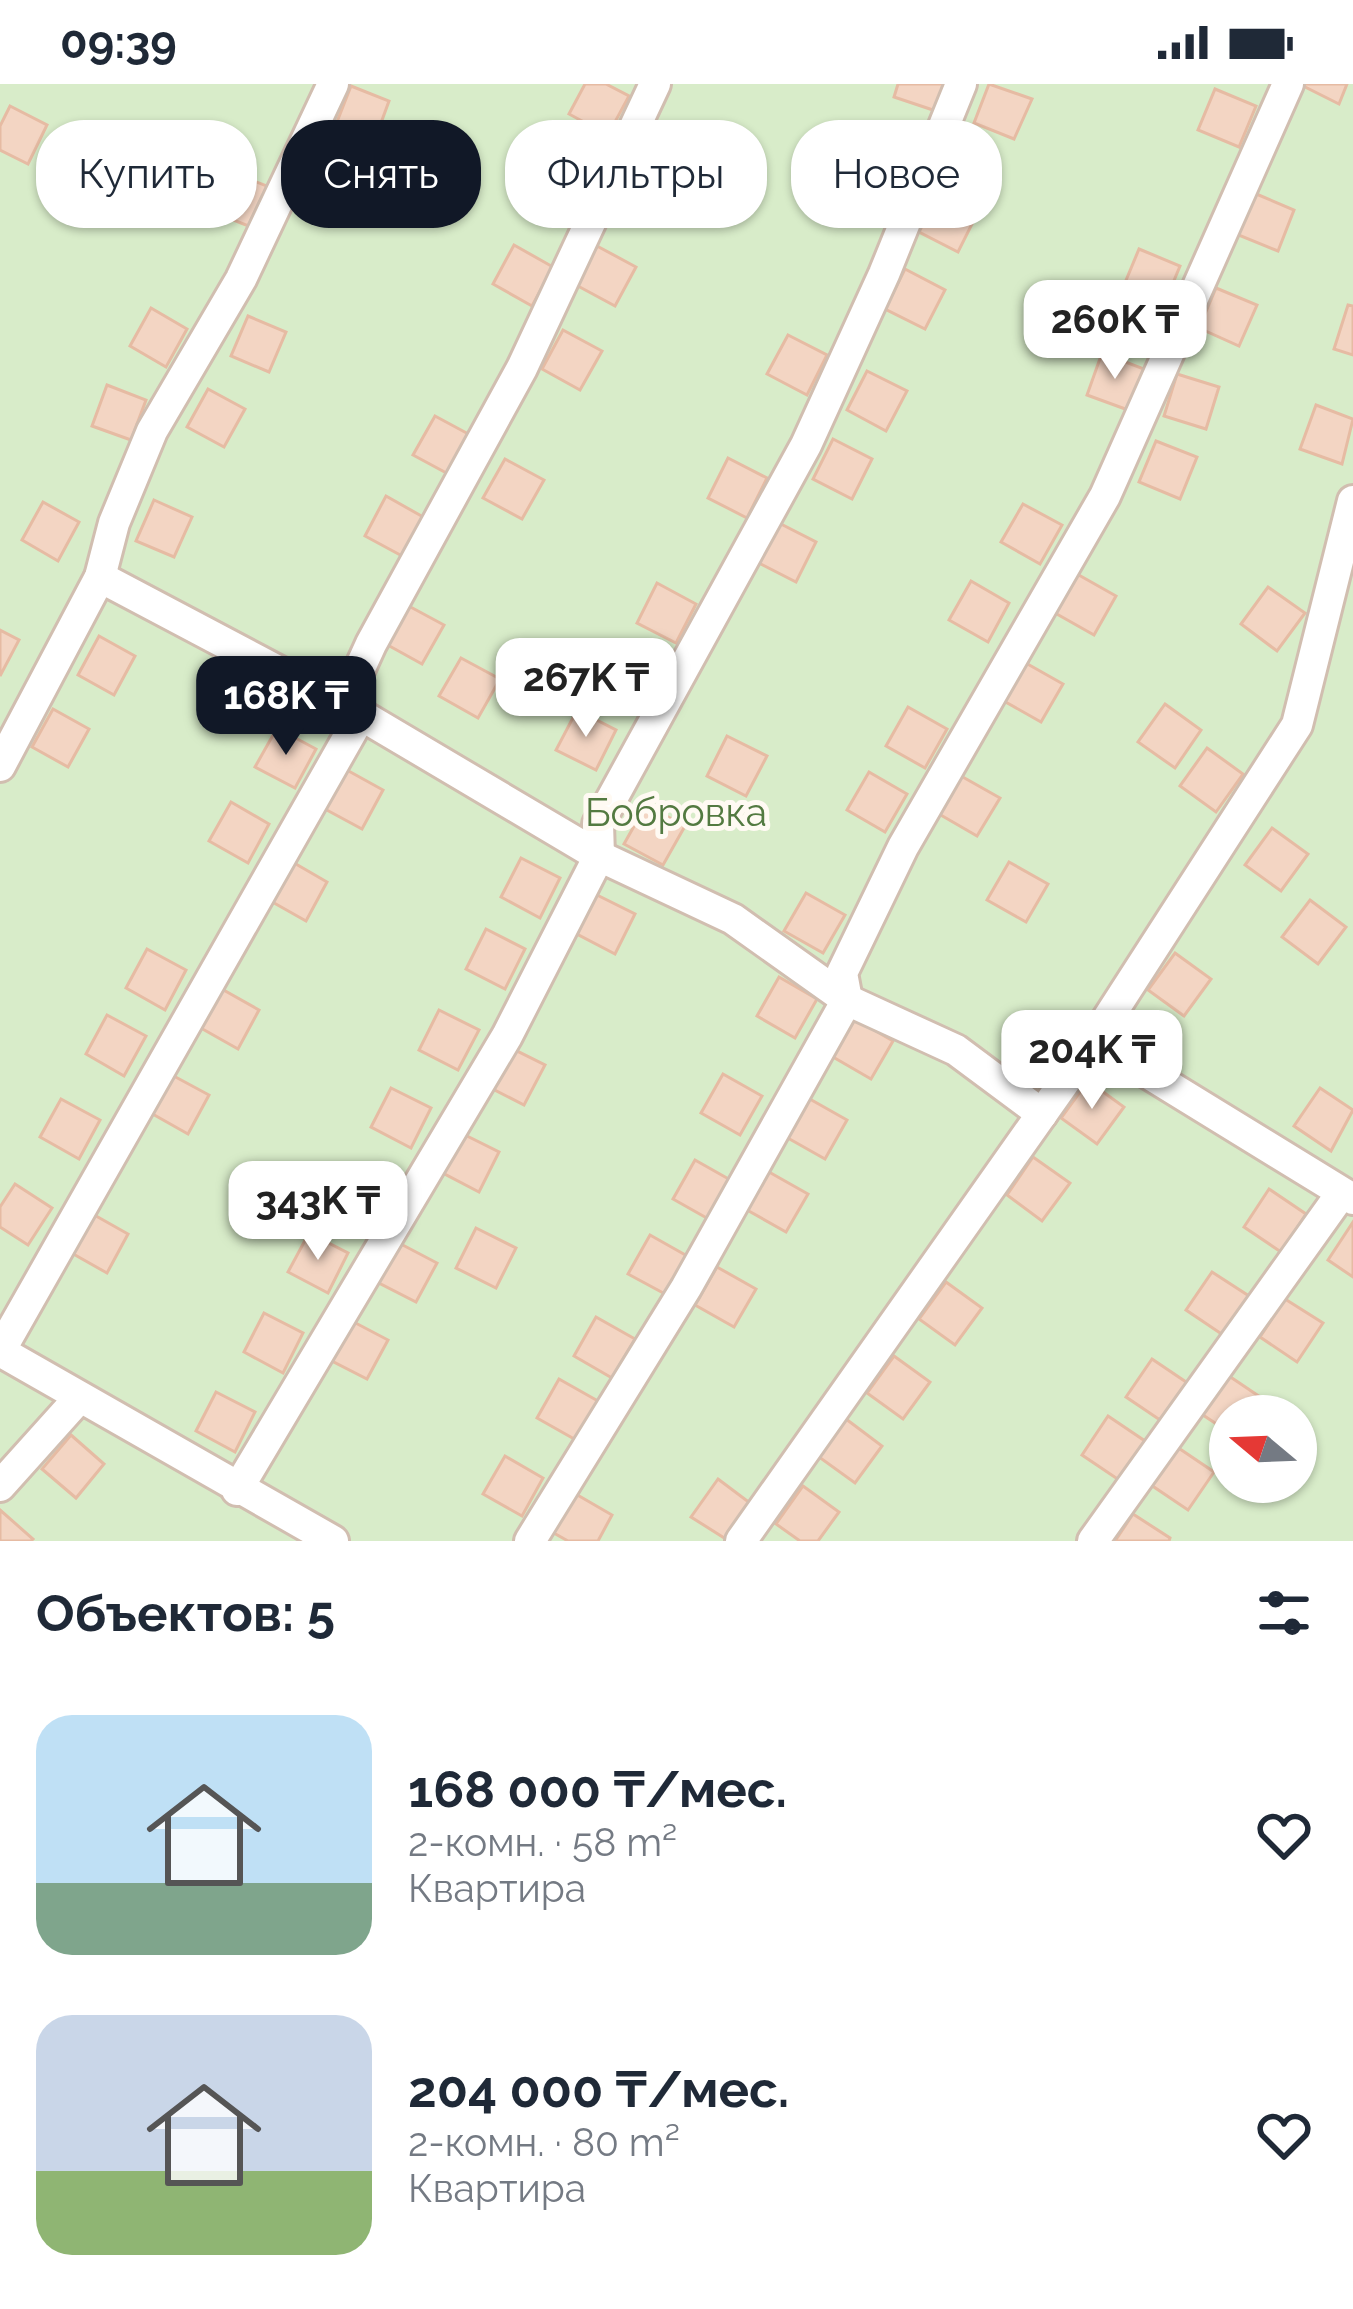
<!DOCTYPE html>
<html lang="ru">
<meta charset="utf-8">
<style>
:root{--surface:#fff;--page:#f6f6f7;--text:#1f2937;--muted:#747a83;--accent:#111827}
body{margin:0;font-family:Raleway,sans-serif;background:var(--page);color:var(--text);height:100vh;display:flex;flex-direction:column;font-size:45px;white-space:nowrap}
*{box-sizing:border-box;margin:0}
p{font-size:39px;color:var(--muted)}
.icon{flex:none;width:66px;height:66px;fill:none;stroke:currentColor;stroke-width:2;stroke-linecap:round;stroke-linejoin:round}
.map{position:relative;height:1457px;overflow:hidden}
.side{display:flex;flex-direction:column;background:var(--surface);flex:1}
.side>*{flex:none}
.hud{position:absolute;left:36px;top:36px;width:1281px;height:108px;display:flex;gap:24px}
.needle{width:78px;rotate:289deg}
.fabs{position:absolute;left:1209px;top:1311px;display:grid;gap:24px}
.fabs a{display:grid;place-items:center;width:108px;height:108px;border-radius:50%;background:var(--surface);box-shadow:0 3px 9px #0004;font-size:60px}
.price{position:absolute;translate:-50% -102px;padding:0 27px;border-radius:24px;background:#fff;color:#222;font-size:39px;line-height:78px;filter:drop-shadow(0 3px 6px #0008)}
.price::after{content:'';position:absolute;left:50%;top:72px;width:36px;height:27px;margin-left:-18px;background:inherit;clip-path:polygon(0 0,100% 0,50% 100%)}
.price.selected{background:var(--accent);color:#fff}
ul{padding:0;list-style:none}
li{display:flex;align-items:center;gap:36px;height:300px;padding:0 36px}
li span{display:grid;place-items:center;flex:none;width:336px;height:240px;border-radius:36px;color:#555}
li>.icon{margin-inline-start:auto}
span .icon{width:144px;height:144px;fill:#fffc;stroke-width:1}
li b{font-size:51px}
h2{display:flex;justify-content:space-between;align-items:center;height:144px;padding:0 36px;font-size:51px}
.tag{padding:0 42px;border-radius:48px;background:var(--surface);box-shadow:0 3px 9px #0004;font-size:42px;line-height:108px}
.tag.selected{background:var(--accent);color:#fff}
.status{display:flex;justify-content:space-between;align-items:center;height:84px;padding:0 60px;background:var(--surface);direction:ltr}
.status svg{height:33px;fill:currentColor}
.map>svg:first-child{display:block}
.green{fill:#d8ecc9;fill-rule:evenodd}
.building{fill:#f3d5c3;stroke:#e6bba3;stroke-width:3}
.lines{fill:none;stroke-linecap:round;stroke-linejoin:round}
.minor-casing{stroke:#d1beb0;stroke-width:36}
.minor{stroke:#fff;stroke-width:30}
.labels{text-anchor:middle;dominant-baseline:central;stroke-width:10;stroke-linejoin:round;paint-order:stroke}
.park-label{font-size:39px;fill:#537a41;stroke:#fffaf3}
</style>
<div class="status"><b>09:39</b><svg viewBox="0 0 49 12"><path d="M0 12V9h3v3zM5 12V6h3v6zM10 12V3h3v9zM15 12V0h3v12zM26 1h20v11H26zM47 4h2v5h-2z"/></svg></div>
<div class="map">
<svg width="1353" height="1457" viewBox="0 0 1353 1457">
<rect width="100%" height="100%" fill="#fdf6ec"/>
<path class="green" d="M 0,0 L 1353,0 L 1353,1457 L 0,1457 ZM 1230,1332 L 1296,1332 L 1296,1398 L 1230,1398 Z"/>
<g class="building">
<path d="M 585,0 L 606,0 L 629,12 L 608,51 L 569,30 Z"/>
<path d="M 898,0 L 945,0 L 936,27 L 894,13 Z"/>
<path d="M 989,0 L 1032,15 L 1014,55 L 974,39 Z"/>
<path d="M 1299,0 L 1347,0 L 1339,20 Z"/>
<path d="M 351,2 L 389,17 L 374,58 L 335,43 Z"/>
<path d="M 1215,5 L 1256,22 L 1239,63 L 1198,46 Z"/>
<path d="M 10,22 L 47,41 L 28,80 L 0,66 L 0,42 Z"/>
<path d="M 646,52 L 684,73 L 663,112 L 624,91 Z"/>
<path d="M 872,64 L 914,76 L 902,118 L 859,106 Z"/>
<path d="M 228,87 L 267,102 L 251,143 L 213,128 Z"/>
<path d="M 939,108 L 978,128 L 958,168 L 919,148 Z"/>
<path d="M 1254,109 L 1294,126 L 1278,167 L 1236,150 Z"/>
<path d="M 514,161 L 553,183 L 532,222 L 493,200 Z"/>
<path d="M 597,162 L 636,183 L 615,222 L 576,201 Z"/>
<path d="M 1139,165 L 1180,182 L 1163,223 L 1122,206 Z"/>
<path d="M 905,185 L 945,206 L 925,245 L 885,225 Z"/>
<path d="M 1216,204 L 1257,221 L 1239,262 L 1199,244 Z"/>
<path d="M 1348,221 L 1353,222 L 1353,271 L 1334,265 Z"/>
<path d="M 151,224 L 187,245 L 166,283 L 130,262 Z"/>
<path d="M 248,232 L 286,248 L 269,288 L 231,272 Z"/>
<path d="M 563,246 L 602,267 L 580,306 L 542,285 Z"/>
<path d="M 788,251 L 827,271 L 807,311 L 767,290 Z"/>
<path d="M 1102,269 L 1144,285 L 1128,326 L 1087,311 Z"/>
<path d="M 867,287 L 907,307 L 886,347 L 847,326 Z"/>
<path d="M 1177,290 L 1219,303 L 1206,345 L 1164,332 Z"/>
<path d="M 107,301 L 146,316 L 131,356 L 92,342 Z"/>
<path d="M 208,305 L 245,325 L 224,363 L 187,343 Z"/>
<path d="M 1316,321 L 1353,335 L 1342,380 L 1300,365 Z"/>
<path d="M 435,332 L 474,353 L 452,392 L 413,371 Z"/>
<path d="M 833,355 L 872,375 L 852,415 L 813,395 Z"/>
<path d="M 1156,357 L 1197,373 L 1180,415 L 1139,398 Z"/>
<path d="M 728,374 L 767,394 L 747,434 L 708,414 Z"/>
<path d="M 505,375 L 544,396 L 522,435 L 483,414 Z"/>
<path d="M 386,412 L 425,434 L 404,473 L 365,452 Z"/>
<path d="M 154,416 L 192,433 L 174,473 L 136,457 Z"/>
<path d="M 43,418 L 79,438 L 58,477 L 22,456 Z"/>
<path d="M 1023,420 L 1062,441 L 1040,480 L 1001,458 Z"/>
<path d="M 777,438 L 816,458 L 796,498 L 757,478 Z"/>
<path d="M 1077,490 L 1116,512 L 1094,551 L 1055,529 Z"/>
<path d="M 971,497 L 1009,519 L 988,558 L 949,536 Z"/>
<path d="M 657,499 L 696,520 L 676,559 L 637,539 Z"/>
<path d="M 1268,503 L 1305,529 L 1277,567 L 1241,540 Z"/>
<path d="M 405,520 L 444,541 L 422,580 L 384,559 Z"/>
<path d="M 0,546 L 19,556 L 0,592 Z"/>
<path d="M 99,552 L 135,572 L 114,611 L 78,591 Z"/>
<path d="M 461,574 L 500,595 L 478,634 L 439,612 Z"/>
<path d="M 1024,578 L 1063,600 L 1041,638 L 1002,616 Z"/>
<path d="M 1165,620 L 1201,646 L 1175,684 L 1138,658 Z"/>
<path d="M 908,623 L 947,645 L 925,684 L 886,662 Z"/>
<path d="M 53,625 L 89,645 L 68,683 L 32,663 Z"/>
<path d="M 577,626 L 616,646 L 596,686 L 556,666 Z"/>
<path d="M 277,644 L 316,665 L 295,704 L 255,683 Z"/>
<path d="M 727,652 L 767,672 L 746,712 L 707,692 Z"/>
<path d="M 1207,664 L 1243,690 L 1216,728 L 1180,702 Z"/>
<path d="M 345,685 L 383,706 L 362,745 L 323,724 Z"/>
<path d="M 869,688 L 907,710 L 885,748 L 847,726 Z"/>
<path d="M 961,692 L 1000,714 L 977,752 L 939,730 Z"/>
<path d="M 231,718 L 269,740 L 248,779 L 209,757 Z"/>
<path d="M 646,721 L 685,742 L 663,781 L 624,760 Z"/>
<path d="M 1272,744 L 1308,770 L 1281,807 L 1245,781 Z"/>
<path d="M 521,774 L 560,794 L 540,834 L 501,813 Z"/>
<path d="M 289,776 L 327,798 L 306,837 L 267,815 Z"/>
<path d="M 1009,778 L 1048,800 L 1026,838 L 987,816 Z"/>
<path d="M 806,809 L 845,831 L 823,869 L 784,847 Z"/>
<path d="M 595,810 L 635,830 L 615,870 L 575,849 Z"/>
<path d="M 1310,816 L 1346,843 L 1318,880 L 1282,853 Z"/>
<path d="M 486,845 L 525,865 L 505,905 L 466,885 Z"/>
<path d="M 147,865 L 186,886 L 165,926 L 126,904 Z"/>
<path d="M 1175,869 L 1211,895 L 1184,932 L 1148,906 Z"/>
<path d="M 779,893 L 817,915 L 795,954 L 757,932 Z"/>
<path d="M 220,904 L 259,926 L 238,965 L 199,943 Z"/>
<path d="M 439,926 L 479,946 L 458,986 L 419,966 Z"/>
<path d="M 107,931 L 146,952 L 124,992 L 86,970 Z"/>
<path d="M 855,935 L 893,957 L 871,995 L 833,973 Z"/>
<path d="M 505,961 L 545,981 L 524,1021 L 485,1001 Z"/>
<path d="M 170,990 L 209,1011 L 188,1050 L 149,1028 Z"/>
<path d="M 723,990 L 762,1012 L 740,1051 L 701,1029 Z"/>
<path d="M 1088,997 L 1124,1023 L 1097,1060 L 1061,1034 Z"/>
<path d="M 391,1004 L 431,1024 L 411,1064 L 371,1043 Z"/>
<path d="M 1320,1004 L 1353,1026 L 1331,1067 L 1294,1042 Z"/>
<path d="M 808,1014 L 847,1036 L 825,1075 L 786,1053 Z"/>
<path d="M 61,1015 L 100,1036 L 79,1075 L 40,1053 Z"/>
<path d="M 459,1048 L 499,1068 L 479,1108 L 439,1087 Z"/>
<path d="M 1033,1073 L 1070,1099 L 1042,1137 L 1007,1111 Z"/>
<path d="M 695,1076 L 734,1098 L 712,1137 L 673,1115 Z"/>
<path d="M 347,1084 L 386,1104 L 366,1144 L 326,1123 Z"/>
<path d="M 769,1088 L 808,1110 L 786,1148 L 747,1126 Z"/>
<path d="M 15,1100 L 52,1124 L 28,1161 L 0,1143 L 0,1123 Z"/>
<path d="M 1269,1105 L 1306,1130 L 1281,1168 L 1244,1143 Z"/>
<path d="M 89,1128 L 128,1150 L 107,1189 L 68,1167 Z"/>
<path d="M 1353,1138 L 1353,1193 L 1328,1176 Z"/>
<path d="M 476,1144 L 516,1164 L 496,1204 L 456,1184 Z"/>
<path d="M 309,1149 L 348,1169 L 328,1209 L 288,1188 Z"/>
<path d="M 650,1151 L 689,1173 L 667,1211 L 628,1190 Z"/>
<path d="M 397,1158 L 437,1179 L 416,1218 L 377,1198 Z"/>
<path d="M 717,1183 L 756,1205 L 734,1243 L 695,1221 Z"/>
<path d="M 1212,1188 L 1249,1212 L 1223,1251 L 1186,1226 Z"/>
<path d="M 946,1198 L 982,1224 L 955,1261 L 919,1235 Z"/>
<path d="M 1285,1215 L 1323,1239 L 1297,1278 L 1260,1253 Z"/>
<path d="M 264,1229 L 303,1249 L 283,1289 L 244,1268 Z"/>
<path d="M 596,1233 L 635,1255 L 612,1294 L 574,1272 Z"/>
<path d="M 348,1235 L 388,1256 L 367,1295 L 328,1275 Z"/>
<path d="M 894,1272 L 930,1298 L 903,1335 L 867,1309 Z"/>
<path d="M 1152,1275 L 1189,1300 L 1163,1338 L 1126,1313 Z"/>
<path d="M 1229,1292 L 1266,1317 L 1256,1332 L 1230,1332 L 1230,1349 L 1203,1331 Z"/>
<path d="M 559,1295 L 598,1317 L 576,1356 L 537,1334 Z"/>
<path d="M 216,1308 L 255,1328 L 235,1368 L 196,1347 Z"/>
<path d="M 1108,1332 L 1145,1357 L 1119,1396 L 1082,1371 Z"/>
<path d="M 846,1335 L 882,1362 L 855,1399 L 819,1373 Z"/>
<path d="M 71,1351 L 104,1380 L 76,1414 L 42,1385 Z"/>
<path d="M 1177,1363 L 1214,1388 L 1188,1426 L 1151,1401 Z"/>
<path d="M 505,1372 L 543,1394 L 522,1432 L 483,1410 Z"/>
<path d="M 718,1395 L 754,1422 L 729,1457 L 691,1433 Z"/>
<path d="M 803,1402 L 839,1428 L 818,1457 L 800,1457 L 776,1440 Z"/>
<path d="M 574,1409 L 612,1431 L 598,1457 L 568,1457 L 552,1448 Z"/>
<path d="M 0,1426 L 33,1455 L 31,1457 L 0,1457 Z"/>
<path d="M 1133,1430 L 1170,1454 L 1169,1457 L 1115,1457 Z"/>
</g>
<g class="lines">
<defs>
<g id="minor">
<path d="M 100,493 L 361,631 L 599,772 L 733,835 L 847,916 L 956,966 L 1042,1030"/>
<path d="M 0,682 L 100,493 L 114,439 L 152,347 L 241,195 L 333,0"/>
<path d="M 1094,956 L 1353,1115"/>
<path d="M 0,1267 L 361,631 L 350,606 L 371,560 L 522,284 L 655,0"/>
<path d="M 0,1267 L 333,1457"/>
<path d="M 0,1402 L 79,1314"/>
<path d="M 237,1406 L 507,952 L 599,772 L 598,740 L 806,361 L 884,190 L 961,0"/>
<path d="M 530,1457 L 686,1204 L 847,916 L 842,889 L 903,763 L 1105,412 L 1288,0"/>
<path d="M 741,1457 L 1094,956 L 1297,641 L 1353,417"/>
<path d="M 1093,1457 L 1341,1110"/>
</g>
</defs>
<use href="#minor" class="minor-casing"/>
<use href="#minor" class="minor"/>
</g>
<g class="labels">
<g class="park-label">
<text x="676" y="728">Бобровка</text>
</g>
</g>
</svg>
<div class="fabs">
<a><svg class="needle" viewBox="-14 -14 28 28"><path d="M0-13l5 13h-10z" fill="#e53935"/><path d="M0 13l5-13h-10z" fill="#747a83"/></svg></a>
</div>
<b class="price" style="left:1115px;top:298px">260K ₸</b>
<b class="price" style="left:586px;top:656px">267K ₸</b>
<b class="price selected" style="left:286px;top:674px">168K ₸</b>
<b class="price" style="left:1092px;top:1028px">204K ₸</b>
<b class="price" style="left:318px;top:1179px">343K ₸</b>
<div class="hud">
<a class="tag">Купить</a>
<a class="tag selected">Снять</a>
<a class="tag">Фильтры</a>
<a class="tag">Новое</a>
</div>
</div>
<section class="side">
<h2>Объектов: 5<svg class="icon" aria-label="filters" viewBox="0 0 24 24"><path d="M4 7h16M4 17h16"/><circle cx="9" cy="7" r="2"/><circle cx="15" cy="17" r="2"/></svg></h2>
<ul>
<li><span style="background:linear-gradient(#bfe0f5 70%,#7fa58c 0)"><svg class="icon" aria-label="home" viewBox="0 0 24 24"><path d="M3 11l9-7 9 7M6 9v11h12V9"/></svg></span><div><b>168 000 ₸/мес.</b><p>2-комн. · 58 m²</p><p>Квартира</p></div><svg class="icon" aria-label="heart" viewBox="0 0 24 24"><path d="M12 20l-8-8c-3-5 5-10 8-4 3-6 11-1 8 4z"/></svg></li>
<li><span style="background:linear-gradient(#c9d6e8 65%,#8fb573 0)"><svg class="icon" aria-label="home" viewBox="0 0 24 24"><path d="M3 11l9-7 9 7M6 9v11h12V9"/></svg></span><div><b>204 000 ₸/мес.</b><p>2-комн. · 80 m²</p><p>Квартира</p></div><svg class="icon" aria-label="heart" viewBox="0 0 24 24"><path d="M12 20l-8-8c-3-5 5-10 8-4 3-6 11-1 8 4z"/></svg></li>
</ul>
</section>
